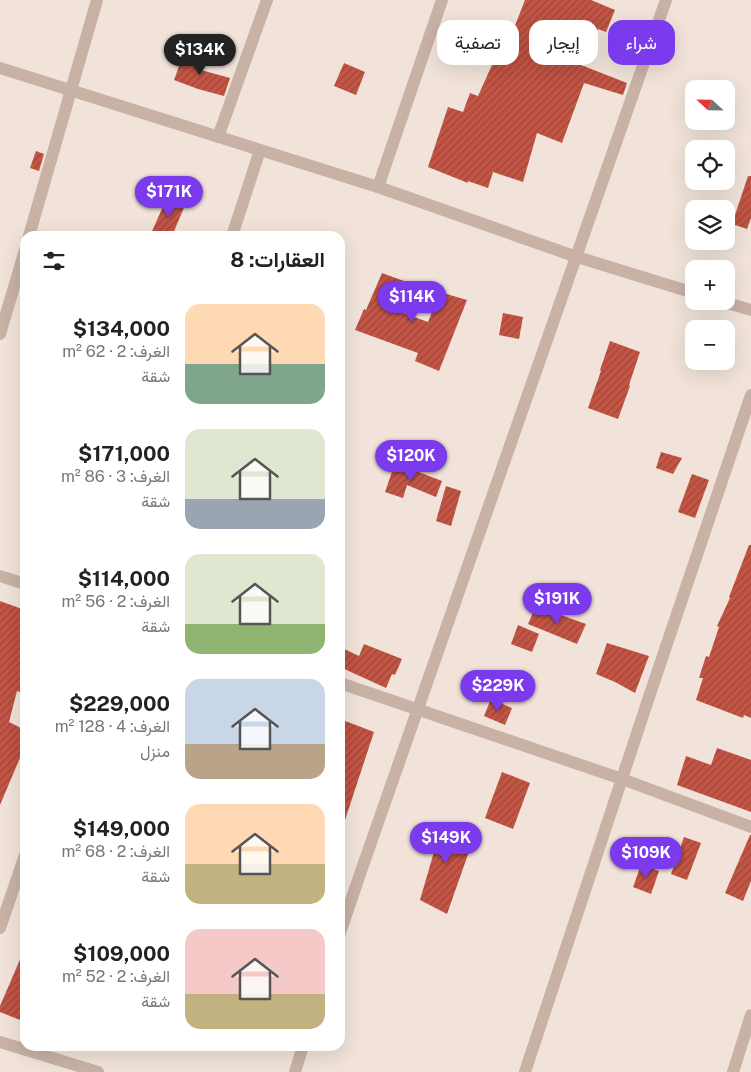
<!DOCTYPE html>
<html lang="ar">
<meta charset="utf-8">
<style>
:root{--surface:#fff;--page:#f6f6f6;--text:#222;--muted:#767676;--accent:#7c3aed}
body{margin:0;font-family:"Public Sans",Vazirmatn,sans-serif;background:var(--page);color:var(--text);direction:rtl;height:100vh;display:flex;flex-direction:column;font-size:19px;white-space:nowrap}
*{box-sizing:border-box;margin:0}
p{font-size:16px;color:var(--muted)}
.icon{flex:none;width:28px;height:28px;fill:none;stroke:currentColor;stroke-width:2;stroke-linecap:round;stroke-linejoin:round}
.map{position:relative;flex:1;overflow:hidden;direction:ltr}
.details{position:absolute;left:20px;top:231px;width:325px;height:820px;display:flex;flex-direction:column;background:var(--surface);border-radius:15px;box-shadow:0 5px 20px #0002;direction:rtl}
.details>*{flex:none}
.guide{position:absolute;left:360px;top:20px;width:315px;height:45px;direction:rtl;display:flex;gap:10px}
.needle{width:32px;rotate:292deg}
.controls{position:absolute;left:685px;top:80px;display:grid;gap:10px}
.controls a{display:grid;place-items:center;width:50px;height:50px;border-radius:10px;background:var(--surface);box-shadow:0 5px 20px #0002;font-size:25px}
.price{position:absolute;translate:-50% -42px;padding:0 11px;border-radius:18px;background:var(--accent);color:#fff;font-size:16px;line-height:32px;filter:drop-shadow(0 1px 2px #0008)}
.price::after{content:'';position:absolute;left:50%;top:30px;width:15px;height:11px;margin-left:-8px;background:inherit;clip-path:polygon(0 0,100% 0,50% 100%)}
.price.selected{background:#222;color:#fff}
ul{padding:0;list-style:none}
li{display:flex;align-items:center;gap:15px;height:125px;padding:0 20px}
li span{display:grid;place-items:center;flex:none;width:140px;height:100px;border-radius:15px;color:#555}
li>.icon{margin-inline-start:auto}
span .icon{width:60px;height:60px;fill:#fffc;stroke-width:1}
li b{font-size:21px}
h2{display:flex;justify-content:space-between;align-items:center;height:60px;padding:0 20px;font-size:21px}
.tag{padding:0 18px;border-radius:15px;background:var(--surface);box-shadow:0 5px 20px #0002;font-size:18px;line-height:45px}
.tag.selected{background:var(--accent);color:#fff}
.map>svg:first-child{display:block}
.building{fill:url(#building-hatch)}
.lines{fill:none;stroke-linecap:round;stroke-linejoin:round}
.minor{stroke:#c8b2a6;stroke-width:12}
</style>
<div class="map">
<svg width="751" height="1072" viewBox="0 0 751 1072">
<defs>
<pattern id="building-hatch" width="6" height="6" patternUnits="userSpaceOnUse" patternTransform="scale(1.25)"><rect width="6" height="6" fill="#c35545"/><path d="M-1 1l2-2M0 6l6-6M5 7l2-2" fill="none" stroke="#9f463a"/></pattern>
</defs>
<rect width="100%" height="100%" fill="#f1e3d9"/>
<g class="building">
<path d="M 525,0 L 591,0 L 615,10 L 606,32 L 598,29 L 581,65 L 627,83 L 623,95 L 584,83 L 562,143 L 537,133 L 523,182 L 493,172 L 488,188 L 468,181 L 468,183 L 428,167 L 448,107 L 463,112 L 470,93 L 478,96 L 492,65 L 466,56 L 473,35 L 477,37 L 480,29 L 509,41 Z"/>
<path d="M 184,52 L 204,60 L 201,70 L 230,78 L 224,96 L 198,89 L 174,80 Z"/>
<path d="M 344,63 L 365,72 L 356,95 L 334,86 Z"/>
<path d="M 36,151 L 44,154 L 39,171 L 30,168 Z"/>
<path d="M 748,176 L 751,176 L 751,218 L 747,229 L 732,224 Z"/>
<path d="M 168,195 L 186,203 L 172,236 L 150,236 Z"/>
<path d="M 382,273 L 404,281 L 392,309 L 428,322 L 435,304 L 439,306 L 443,293 L 467,300 L 439,371 L 415,361 L 418,353 L 355,330 L 364,309 L 366,310 Z"/>
<path d="M 503,313 L 523,317 L 519,339 L 499,335 Z"/>
<path d="M 610,341 L 640,352 L 629,385 L 630,386 L 618,419 L 588,408 L 601,371 L 600,370 Z"/>
<path d="M 661,452 L 682,458 L 673,474 L 656,468 Z"/>
<path d="M 395,463 L 442,481 L 436,497 L 407,485 L 403,498 L 385,492 Z"/>
<path d="M 692,474 L 709,480 L 695,518 L 678,512 Z"/>
<path d="M 446,486 L 461,491 L 451,526 L 436,521 Z"/>
<path d="M 749,545 L 751,545 L 751,718 L 744,715 L 743,718 L 696,700 L 703,678 L 699,678 L 706,656 L 709,657 L 719,627 L 717,626 L 730,598 L 729,597 Z"/>
<path d="M 0,601 L 25,610 L 25,694 L 17,691 L 9,722 L 25,730 L 25,746 L 0,805 Z"/>
<path d="M 536,606 L 586,624 L 577,644 L 528,624 Z"/>
<path d="M 518,625 L 539,634 L 532,652 L 511,644 Z"/>
<path d="M 607,643 L 649,656 L 635,693 L 615,682 L 596,674 Z"/>
<path d="M 364,644 L 402,659 L 395,675 L 392,674 L 386,688 L 340,667 L 340,647 L 359,656 Z"/>
<path d="M 491,699 L 512,708 L 505,725 L 484,716 Z"/>
<path d="M 340,719 L 374,732 L 344,823 L 340,823 Z"/>
<path d="M 717,748 L 751,760 L 751,812 L 677,785 L 686,756 L 711,765 Z"/>
<path d="M 502,772 L 530,783 L 513,829 L 485,818 Z"/>
<path d="M 427,824 L 458,831 L 461,824 L 477,829 L 447,914 L 420,900 L 436,845 L 423,842 Z"/>
<path d="M 750,835 L 751,835 L 751,881 L 743,901 L 725,893 Z"/>
<path d="M 684,837 L 701,843 L 687,880 L 671,874 Z"/>
<path d="M 641,865 L 659,871 L 651,894 L 633,887 Z"/>
<path d="M 25,948 L 25,1022 L 0,1012 L 0,1006 Z"/>
</g>
<g class="lines">
<g class="minor">
<path d="M 0,68 L 378,187 L 574,256 L 694,293"/>
<path d="M 218,137 L 267,0"/>
<path d="M 378,187 L 442,0"/>
<path d="M 29,236 L 97,0"/>
<path d="M 232,236 L 260,150"/>
<path d="M 721,301 L 751,310"/>
<path d="M 0,334 L 25,250"/>
<path d="M 0,576 L 25,584"/>
<path d="M 340,683 L 622,779 L 751,827"/>
<path d="M 0,928 L 25,855"/>
<path d="M 340,933 C 446,621 555,310 666,0"/>
<path d="M 0,1042 L 98,1072"/>
<path d="M 295,1072 L 303,1046"/>
<path d="M 525,1072 L 649,697 L 751,395"/>
<path d="M 733,1072 L 751,1015"/>
</g>
</g>
</svg>
<div class="controls">
<a><svg class="needle" viewBox="-14 -14 28 28"><path d="M0-13l5 13h-10z" fill="#e53935"/><path d="M0 13l5-13h-10z" fill="#767676"/></svg></a>
<a><svg class="icon" aria-label="locate" viewBox="0 0 24 24"><circle cx="12" cy="12" r="6"/><path d="M12 2v4M12 18v4M2 12h4M18 12h4"/></svg></a>
<a><svg class="icon" aria-label="layers" viewBox="0 0 24 24"><path d="M12 4l9 5-9 5-9-5zM3 14l9 5 9-5"/></svg></a>
<a>+</a>
<a>−</a>
</div>
<b class="price selected" style="left:200px;top:76px">$134K</b>
<b class="price" style="left:169px;top:218px">$171K</b>
<b class="price" style="left:412px;top:323px">$114K</b>
<b class="price" style="left:411px;top:482px">$120K</b>
<b class="price" style="left:557px;top:625px">$191K</b>
<b class="price" style="left:498px;top:712px">$229K</b>
<b class="price" style="left:446px;top:864px">$149K</b>
<b class="price" style="left:646px;top:879px">$109K</b>
<div class="guide">
<a class="tag selected">شراء</a>
<a class="tag">إيجار</a>
<a class="tag">تصفية</a>
</div>
<section class="details">
<h2>العقارات: 8<svg class="icon" aria-label="filters" viewBox="0 0 24 24"><path d="M4 7h16M4 17h16"/><circle cx="9" cy="7" r="2"/><circle cx="15" cy="17" r="2"/></svg></h2>
<ul>
<li><span style="background:linear-gradient(#ffd9b3 60%,#7fa58c 0)"><svg class="icon" aria-label="home" viewBox="0 0 24 24"><path d="M3 11l9-7 9 7M6 9v11h12V9"/></svg></span><div><b>$134,000</b><p>الغرف: 2 · 62 m²</p><p>شقة</p></div></li>
<li><span style="background:linear-gradient(#dfe7d0 70%,#9aa5b1 0)"><svg class="icon" aria-label="home" viewBox="0 0 24 24"><path d="M3 11l9-7 9 7M6 9v11h12V9"/></svg></span><div><b>$171,000</b><p>الغرف: 3 · 86 m²</p><p>شقة</p></div></li>
<li><span style="background:linear-gradient(#dfe7d0 70%,#8fb573 0)"><svg class="icon" aria-label="home" viewBox="0 0 24 24"><path d="M3 11l9-7 9 7M6 9v11h12V9"/></svg></span><div><b>$114,000</b><p>الغرف: 2 · 56 m²</p><p>شقة</p></div></li>
<li><span style="background:linear-gradient(#c9d6e8 65%,#b9a48a 0)"><svg class="icon" aria-label="home" viewBox="0 0 24 24"><path d="M3 11l9-7 9 7M6 9v11h12V9"/></svg></span><div><b>$229,000</b><p>الغرف: 4 · 128 m²</p><p>منزل</p></div></li>
<li><span style="background:linear-gradient(#ffd9b3 60%,#c2b280 0)"><svg class="icon" aria-label="home" viewBox="0 0 24 24"><path d="M3 11l9-7 9 7M6 9v11h12V9"/></svg></span><div><b>$149,000</b><p>الغرف: 2 · 68 m²</p><p>شقة</p></div></li>
<li><span style="background:linear-gradient(#f6c9c9 65%,#c2b280 0)"><svg class="icon" aria-label="home" viewBox="0 0 24 24"><path d="M3 11l9-7 9 7M6 9v11h12V9"/></svg></span><div><b>$109,000</b><p>الغرف: 2 · 52 m²</p><p>شقة</p></div></li>
</ul>
</section>
</div>
